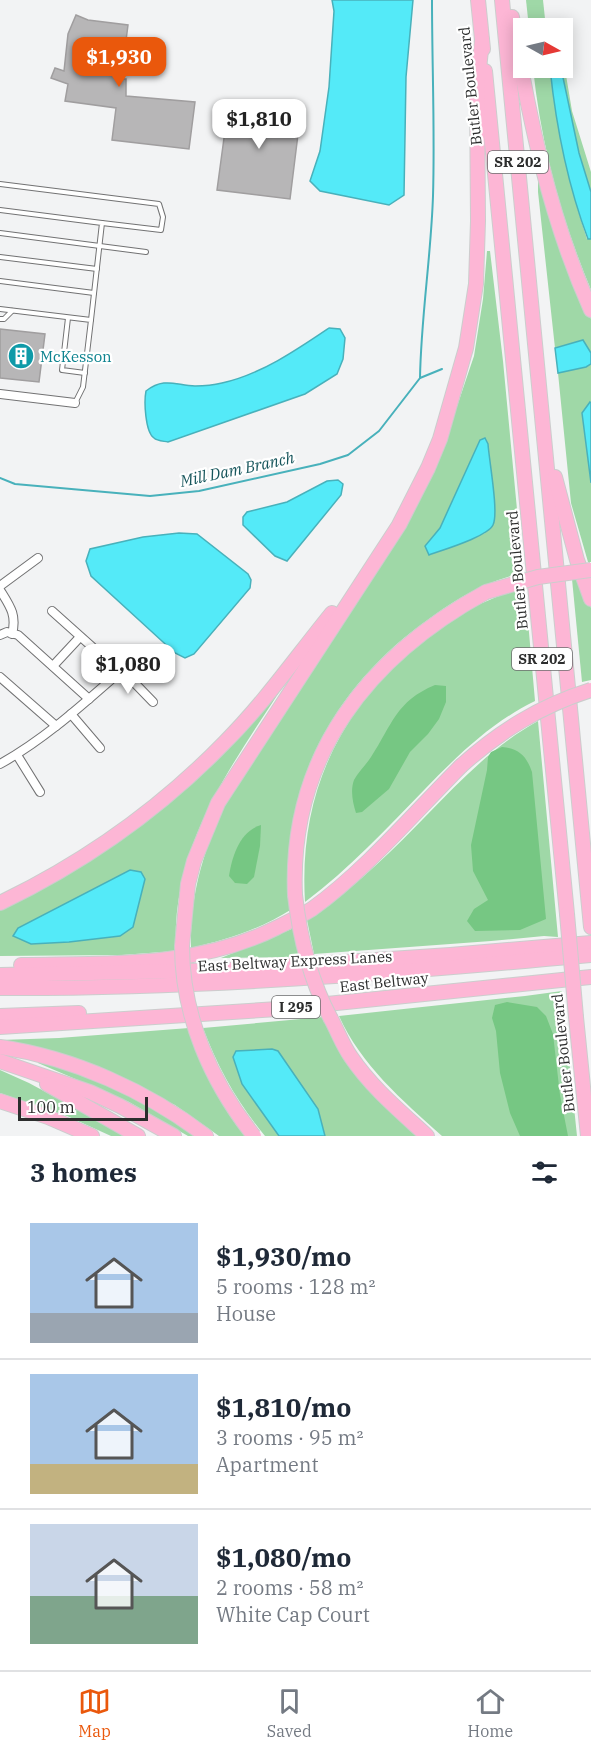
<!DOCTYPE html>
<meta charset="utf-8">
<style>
:root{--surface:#fff;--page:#f2f2f3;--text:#1f2937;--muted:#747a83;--line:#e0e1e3;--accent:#ea580c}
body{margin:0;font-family:"IBM Plex Serif",serif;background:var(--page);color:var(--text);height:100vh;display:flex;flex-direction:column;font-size:22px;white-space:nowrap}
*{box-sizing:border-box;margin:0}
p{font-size:20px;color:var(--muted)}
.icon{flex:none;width:33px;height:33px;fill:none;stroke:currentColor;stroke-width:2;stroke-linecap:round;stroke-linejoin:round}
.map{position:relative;height:1136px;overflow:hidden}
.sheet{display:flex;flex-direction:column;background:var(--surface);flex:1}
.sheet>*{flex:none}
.needle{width:39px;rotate:98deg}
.controls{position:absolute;left:513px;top:18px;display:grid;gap:12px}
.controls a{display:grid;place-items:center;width:60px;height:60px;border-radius:0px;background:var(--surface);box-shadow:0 3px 15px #0003;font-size:30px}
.scale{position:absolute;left:18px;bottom:15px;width:130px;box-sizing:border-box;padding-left:6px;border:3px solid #2c2d2d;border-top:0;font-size:16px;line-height:21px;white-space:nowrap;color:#2c2d2d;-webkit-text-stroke:4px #fff;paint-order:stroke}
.price{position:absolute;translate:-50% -51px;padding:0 14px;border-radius:12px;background:#fff;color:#222;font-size:20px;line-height:39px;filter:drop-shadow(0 2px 3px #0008)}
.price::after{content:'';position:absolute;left:50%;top:36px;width:18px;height:14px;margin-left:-9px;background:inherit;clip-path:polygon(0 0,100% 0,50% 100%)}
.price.current{background:var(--accent);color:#fff}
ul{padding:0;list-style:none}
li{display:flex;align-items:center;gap:18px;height:150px;padding:0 30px}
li+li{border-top:2px solid var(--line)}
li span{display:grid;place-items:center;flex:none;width:168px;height:120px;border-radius:0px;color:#555}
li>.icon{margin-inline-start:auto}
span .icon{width:72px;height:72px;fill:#fffc;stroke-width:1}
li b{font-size:26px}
h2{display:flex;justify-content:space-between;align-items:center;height:72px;padding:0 30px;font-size:26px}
.dock{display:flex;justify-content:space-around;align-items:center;height:84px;border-top:2px solid var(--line);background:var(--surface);font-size:16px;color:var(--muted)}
.dock a{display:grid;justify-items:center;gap:3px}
.dock .current{color:var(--accent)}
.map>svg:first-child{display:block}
.green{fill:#9fd8a7;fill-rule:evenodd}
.forest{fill:#76c783}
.water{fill:#54eaf8;stroke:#48b1bb;stroke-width:1.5}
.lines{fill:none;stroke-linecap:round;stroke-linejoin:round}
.stream{stroke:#48b1bb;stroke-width:2}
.building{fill:#b7b6b7;stroke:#a09e9f;stroke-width:1.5}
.lane-casing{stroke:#727273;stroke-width:6}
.street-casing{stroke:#727273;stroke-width:10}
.highway-casing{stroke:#cccdcd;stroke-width:16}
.lane{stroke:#fff;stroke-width:4}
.street{stroke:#fff;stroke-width:8}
.highway{stroke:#fdb6d5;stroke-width:14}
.highway-bridge-casing{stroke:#cccdcd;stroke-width:16;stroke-linecap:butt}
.highway-bridge{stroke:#fdb6d5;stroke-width:14}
.labels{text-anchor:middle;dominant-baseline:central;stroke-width:4.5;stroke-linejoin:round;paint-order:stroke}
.shield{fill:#fff;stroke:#6b6c6c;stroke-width:1.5}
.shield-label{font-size:14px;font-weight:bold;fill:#2c2d2d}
.street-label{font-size:15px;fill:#2c2d2d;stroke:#fff}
.culture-label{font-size:15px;fill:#0d838f;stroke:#fff;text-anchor:start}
.water-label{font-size:16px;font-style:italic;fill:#17565c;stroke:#fff}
</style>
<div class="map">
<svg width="591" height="1136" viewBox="0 0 591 1136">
<rect width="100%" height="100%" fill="#f2f3f4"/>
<g class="green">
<path d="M 526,0 L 543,0 L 546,28 L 529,28 Z"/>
<path d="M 563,57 L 572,111 L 591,172 L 591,192 C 577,151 562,99 563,57 Z"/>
<path d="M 533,68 L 550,68 C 556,127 568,181 587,239 L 591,239 L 591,290 C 561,218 541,145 533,68 Z"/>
<path d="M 538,170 L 591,319 L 591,353 L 583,340 L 555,348 L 538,192 Z"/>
<path d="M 487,251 L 490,251 L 503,361 L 523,573 C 482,582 455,600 422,624 C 352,675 296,756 291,845 C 289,866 291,888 292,909 C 261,929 226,940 191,948 C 190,898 201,860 220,814 L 450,427 L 474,356 L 483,299 ZM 480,440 L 485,533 L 429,555 L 425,546 L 440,528 Z"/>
<path d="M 591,364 L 591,403 L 582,413 L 591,483 L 591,562 L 588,562 L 571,503 L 558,373 L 586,367 Z"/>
<path d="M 579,578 L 591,608 L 591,680 L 582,682 L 572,579 Z"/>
<path d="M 525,587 L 535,701 C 492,722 458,755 425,789 C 387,828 349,869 305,902 C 299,802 333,721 407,654 C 441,623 480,600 525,587 Z"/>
<path d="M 287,680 C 232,766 171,843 176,951 L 122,955 L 0,956 L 0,906 L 88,858 ZM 74,900 L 120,936 L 31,944 L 18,928 Z"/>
<path d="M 538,721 L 558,937 L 544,936 L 491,941 L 314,954 L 307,920 C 330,903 354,886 375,866 C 430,817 473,757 538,721 Z"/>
<path d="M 294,928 L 300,957 L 221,958 Z"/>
<path d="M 562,991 L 577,1136 L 442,1136 C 402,1100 361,1065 339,1016 L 525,996 Z"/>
<path d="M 323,1017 L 423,1136 L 325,1136 L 318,1109 L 242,1084 L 279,1136 L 265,1136 C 237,1102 218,1068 203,1028 Z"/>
<path d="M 189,1028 C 200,1066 220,1105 245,1136 L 219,1136 L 175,1105 L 117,1079 L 0,1044 L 0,1040 L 59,1038 Z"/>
<path d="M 39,1060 L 99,1078 L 202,1136 L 188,1136 L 129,1102 L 38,1063 Z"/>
<path d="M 0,1070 L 29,1083 L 127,1136 L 111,1136 L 67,1116 L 0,1093 Z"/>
</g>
<g class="forest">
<path d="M 435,685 L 446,686 L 446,702 L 439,719 L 428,734 L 410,752 L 389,789 L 362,812 L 356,813 C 353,803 350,791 354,780 C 358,772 366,765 371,757 C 392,725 396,701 435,685 Z"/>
<path d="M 502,747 C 519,748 527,757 532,772 L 546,919 L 520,930 L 475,931 L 467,921 L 474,909 L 488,900 L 473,871 L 471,845 L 487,770 L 488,757 L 491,752 Z"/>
<path d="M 261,825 L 260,846 L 254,877 L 247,884 L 235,883 L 229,876 C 232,856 240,831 261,825 Z"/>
<path d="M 507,1002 L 537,1007 L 546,1016 L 553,1034 L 560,1095 L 568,1136 L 520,1136 L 510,1113 L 500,1073 L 496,1031 L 492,1018 L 495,1005 Z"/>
</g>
<g class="water">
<path d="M 332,0 L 413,0 L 406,77 L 404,195 L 389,205 L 320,191 L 310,181 L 320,151 L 329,87 L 334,11 Z"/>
<path d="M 550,68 L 561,68 L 579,153 L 591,192 L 591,239 L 588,239 C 567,183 556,126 550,68 Z"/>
<path d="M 329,328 L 340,329 L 345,338 L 343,359 L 337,374 L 305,394 L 168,442 C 163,441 157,441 154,438 C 145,432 144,401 146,391 C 164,377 175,385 195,386 C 203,386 214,385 222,383 C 260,375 298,349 329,328 Z"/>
<path d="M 583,340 L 591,353 L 591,364 L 586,367 L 558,373 L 555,348 Z"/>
<path d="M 590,402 L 591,403 L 591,483 L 582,413 Z"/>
<path d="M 485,438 L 488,444 C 489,460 499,513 493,525 C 487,537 442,550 429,555 L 425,546 L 440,528 L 480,440 Z"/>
<path d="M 338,480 L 343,484 L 341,495 L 287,561 L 275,556 L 243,525 L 243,517 L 247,512 L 287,502 L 327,481 Z"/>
<path d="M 179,533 L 197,534 L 248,574 L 251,580 L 250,588 L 194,654 L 185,658 L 175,653 L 91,576 L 86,561 L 90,549 L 143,537 Z"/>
<path d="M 130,870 L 141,872 L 145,879 L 133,927 L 120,936 L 69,942 L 31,944 L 13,936 L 18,928 Z"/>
<path d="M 272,1049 L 278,1051 L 318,1109 L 325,1136 L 279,1136 L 242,1084 L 233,1057 L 236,1051 Z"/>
</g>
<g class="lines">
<g class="stream">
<path d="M 420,378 C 421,317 431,257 433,196 C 435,131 432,65 432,0"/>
<path d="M 0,478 L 15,484 L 150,496 L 199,491 L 320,464 L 348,455 L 379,431 L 420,378 L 442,369"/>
</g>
</g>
<g class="building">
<path d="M 76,15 L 88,20 L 128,25 L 121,79 L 126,79 L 126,96 L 195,102 L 189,149 L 112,140 L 116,108 L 65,101 L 68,84 L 51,78 L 55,68 L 64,71 L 68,34 Z"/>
<path d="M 229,101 L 301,110 L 290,199 L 217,190 Z"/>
<path d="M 0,329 L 45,334 L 39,382 L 0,378 Z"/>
</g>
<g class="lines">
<defs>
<g id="lane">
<path d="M 0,184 L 159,204 L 163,217 L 161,230 L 102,223"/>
<path d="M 0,210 L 102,223 L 91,320"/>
<path d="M 0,233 L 146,252"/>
<path d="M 0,257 L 97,269"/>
<path d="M 0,281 L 94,293"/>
<path d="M 0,309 L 91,320 L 83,387 L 75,403"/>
<path d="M 68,318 L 62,370 L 85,373"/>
<path d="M 0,319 L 4,319 L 12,311"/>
</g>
<g id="street">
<path d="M 0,394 L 75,403"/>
<path d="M 0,586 L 38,558"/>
<path d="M 0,590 C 10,606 17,615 12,634"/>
<path d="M 52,611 L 109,662"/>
<path d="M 0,635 L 7,632 L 18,635 L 89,699"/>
<path d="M 53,666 L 80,637"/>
<path d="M 0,677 L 56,726"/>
<path d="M 71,714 L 100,748"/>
<path d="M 17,755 L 40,792"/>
<path d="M 0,764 C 45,739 83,704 122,670 L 153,702"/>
</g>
<g id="highway">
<path d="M 478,0 L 483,49"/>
<path d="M 502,0 L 591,927"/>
<path d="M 512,17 C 529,118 549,216 591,310"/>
<path d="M 485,71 L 567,914"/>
<path d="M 555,477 L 577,560 L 591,599"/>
<path d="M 295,895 C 289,755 369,656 486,592"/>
<path d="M 0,903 C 83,863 160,809 225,742 C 264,703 297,656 332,613"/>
<path d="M 182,946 L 188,884 L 194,861 L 218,803 L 399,525 L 428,468 L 440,439 L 466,348 L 476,284 L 478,221 L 477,89 L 482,40"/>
<path d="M 21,965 C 108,963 196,968 276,928 C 288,922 301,916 312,909 C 366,870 414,813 461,766"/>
<path d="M 0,975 L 225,970 L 450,955 L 591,943"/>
<path d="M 0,988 C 197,989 395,973 591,955"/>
<path d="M 0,1016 L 79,1013"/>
<path d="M 576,1017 L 588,1136"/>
<path d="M 331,1019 C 338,1032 343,1046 351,1057 C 372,1088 400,1111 427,1136"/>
<path d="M 0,1027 L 278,1009 L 591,977"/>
<path d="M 0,1047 C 74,1058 147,1091 206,1136"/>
<path d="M 0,1061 L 90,1092 L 120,1106 L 174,1136"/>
<path d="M 47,1084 L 138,1136"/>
<path d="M 0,1101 L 48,1117 L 92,1136"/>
</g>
</defs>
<use href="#lane" class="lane-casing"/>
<use href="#street" class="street-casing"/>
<use href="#highway" class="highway-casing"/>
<use href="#lane" class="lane"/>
<use href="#street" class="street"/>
<use href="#highway" class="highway"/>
<defs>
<g id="highway-bridge">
<path d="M 486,592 L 538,577 L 591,570"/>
<path d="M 461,766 C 500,731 540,706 591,690"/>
<path d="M 295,895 C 300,939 310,980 331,1019"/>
<path d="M 567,914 L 576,1017"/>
<path d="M 182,946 C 182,1016 211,1082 254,1136"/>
</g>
</defs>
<use href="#highway-bridge" class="highway-bridge-casing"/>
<use href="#highway-bridge" class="highway-bridge"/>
</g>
<defs>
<symbol id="building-disc" viewBox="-11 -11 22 22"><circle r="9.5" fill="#0f9aa8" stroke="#fff"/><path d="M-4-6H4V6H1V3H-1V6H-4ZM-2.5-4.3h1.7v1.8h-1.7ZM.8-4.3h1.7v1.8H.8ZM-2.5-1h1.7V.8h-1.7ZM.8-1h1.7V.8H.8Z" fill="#fff"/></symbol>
</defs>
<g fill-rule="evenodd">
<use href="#building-disc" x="6" y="341" width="30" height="30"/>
</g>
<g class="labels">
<g class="shield">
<rect x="488" y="151" width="60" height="22" rx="4.5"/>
<rect x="512" y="648" width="60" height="22" rx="4.5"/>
<rect x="272" y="996" width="48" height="22" rx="4.5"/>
</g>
<g class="shield-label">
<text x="518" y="162">SR 202</text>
<text x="542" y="659">SR 202</text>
<text x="296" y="1007">I 295</text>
</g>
<g class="street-label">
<text transform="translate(470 86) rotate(-96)">Butler Boulevard</text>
<text transform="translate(517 570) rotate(-95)">Butler Boulevard</text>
<text transform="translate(295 961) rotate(-3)">East Beltway Express Lanes</text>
<text transform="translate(384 982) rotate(-6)">East Beltway</text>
<text transform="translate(563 1053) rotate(-96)">Butler Boulevard</text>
</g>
<g class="culture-label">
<text x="40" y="356">McKesson</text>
</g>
<g class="water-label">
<text transform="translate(237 469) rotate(-12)">Mill Dam Branch</text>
</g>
</g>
</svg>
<div class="controls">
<a><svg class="needle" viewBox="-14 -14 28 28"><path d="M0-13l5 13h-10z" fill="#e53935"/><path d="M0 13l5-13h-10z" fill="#747a83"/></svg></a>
</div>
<div class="scale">100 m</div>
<b class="price current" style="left:119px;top:88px">$1,930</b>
<b class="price" style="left:259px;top:150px">$1,810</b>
<b class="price" style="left:128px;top:695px">$1,080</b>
</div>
<section class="sheet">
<h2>3 homes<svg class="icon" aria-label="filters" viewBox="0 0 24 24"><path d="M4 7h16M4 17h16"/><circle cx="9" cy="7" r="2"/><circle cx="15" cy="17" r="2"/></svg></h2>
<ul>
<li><span style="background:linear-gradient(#a9c7e8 75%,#9aa5b1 0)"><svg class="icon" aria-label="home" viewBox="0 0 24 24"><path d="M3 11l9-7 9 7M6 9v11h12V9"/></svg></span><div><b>$1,930/mo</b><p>5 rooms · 128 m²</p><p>House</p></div></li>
<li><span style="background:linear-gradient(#a9c7e8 75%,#c2b280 0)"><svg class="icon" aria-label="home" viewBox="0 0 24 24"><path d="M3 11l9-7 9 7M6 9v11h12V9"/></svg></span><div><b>$1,810/mo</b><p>3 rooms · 95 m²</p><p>Apartment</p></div></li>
<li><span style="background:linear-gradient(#c9d6e8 60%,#7fa58c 0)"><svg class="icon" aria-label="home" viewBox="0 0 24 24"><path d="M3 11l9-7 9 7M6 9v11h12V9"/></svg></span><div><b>$1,080/mo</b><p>2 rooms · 58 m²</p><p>White Cap Court</p></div></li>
</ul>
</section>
<nav class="dock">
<a class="current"><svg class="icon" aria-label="map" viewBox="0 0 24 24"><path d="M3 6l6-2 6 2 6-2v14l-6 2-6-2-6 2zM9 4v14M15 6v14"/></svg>Map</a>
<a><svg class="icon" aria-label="saved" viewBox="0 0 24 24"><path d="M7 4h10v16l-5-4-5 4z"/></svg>Saved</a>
<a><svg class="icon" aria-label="home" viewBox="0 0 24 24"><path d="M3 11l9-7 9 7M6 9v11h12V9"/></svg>Home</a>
</nav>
